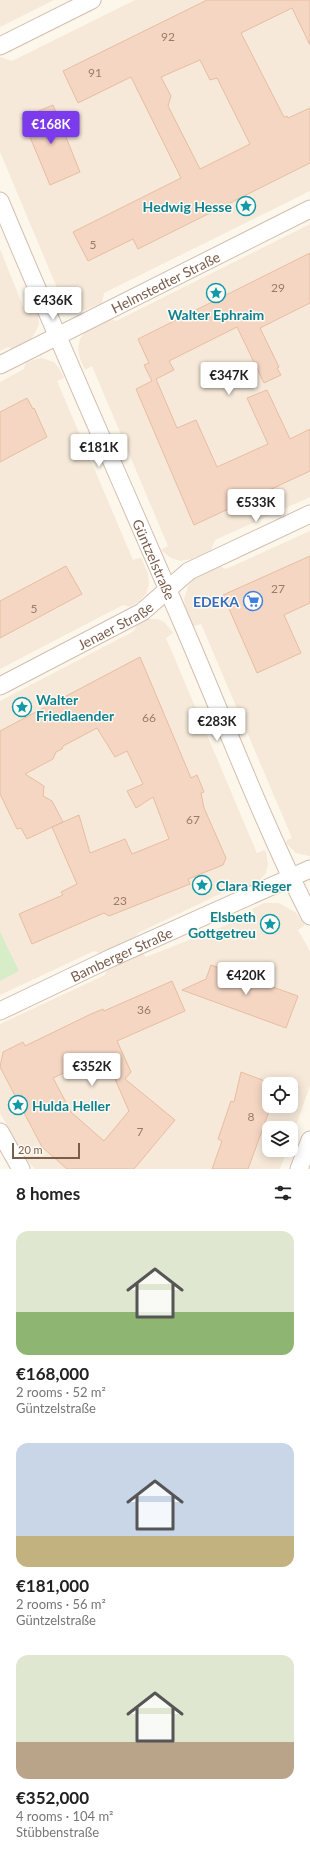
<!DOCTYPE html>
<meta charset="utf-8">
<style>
:root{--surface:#fff;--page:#f2f2f2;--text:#222;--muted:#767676;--accent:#7c3aed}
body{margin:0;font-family:Lato,sans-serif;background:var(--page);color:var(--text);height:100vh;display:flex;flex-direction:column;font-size:15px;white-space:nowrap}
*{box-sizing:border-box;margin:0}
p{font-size:13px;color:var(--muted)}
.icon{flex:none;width:22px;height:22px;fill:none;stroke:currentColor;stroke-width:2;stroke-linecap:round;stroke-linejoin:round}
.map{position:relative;height:1169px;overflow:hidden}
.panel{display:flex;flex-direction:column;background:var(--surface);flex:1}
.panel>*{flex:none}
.tools{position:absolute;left:262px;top:1077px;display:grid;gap:8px}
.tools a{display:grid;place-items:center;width:36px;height:36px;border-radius:8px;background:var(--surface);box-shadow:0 2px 10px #0003;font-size:20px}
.scale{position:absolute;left:12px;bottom:10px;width:68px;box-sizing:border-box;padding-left:4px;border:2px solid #7b5d4c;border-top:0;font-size:11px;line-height:14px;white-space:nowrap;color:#7b5d4c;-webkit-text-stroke:3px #fffaf3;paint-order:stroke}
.price{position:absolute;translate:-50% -34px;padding:0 9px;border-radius:4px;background:#fff;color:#222;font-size:13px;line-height:26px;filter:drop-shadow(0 1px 2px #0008)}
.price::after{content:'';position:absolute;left:50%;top:24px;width:12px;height:9px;margin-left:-6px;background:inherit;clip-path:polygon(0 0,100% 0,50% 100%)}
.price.active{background:var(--accent);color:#fff}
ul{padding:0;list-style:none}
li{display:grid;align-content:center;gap:8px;height:212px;padding:0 16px}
li span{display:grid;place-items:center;height:124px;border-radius:12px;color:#555}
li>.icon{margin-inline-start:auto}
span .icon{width:72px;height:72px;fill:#fffc;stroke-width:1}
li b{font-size:17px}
h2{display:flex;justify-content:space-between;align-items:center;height:48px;padding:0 16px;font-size:17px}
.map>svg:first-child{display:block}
.residential{fill:#f6e9d9;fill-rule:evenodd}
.green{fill:#d7edc8}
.building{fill:#f4d6c2;stroke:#e8bda1;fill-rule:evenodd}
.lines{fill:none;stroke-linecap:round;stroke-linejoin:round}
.street-casing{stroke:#d2bfaf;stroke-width:19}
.street{stroke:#fff;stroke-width:17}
.labels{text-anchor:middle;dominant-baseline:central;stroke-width:3;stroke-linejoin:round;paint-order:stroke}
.number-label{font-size:12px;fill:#997b6a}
.culture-label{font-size:14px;font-weight:bold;fill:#0d838f;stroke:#fffaf3;text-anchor:start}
.street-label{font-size:14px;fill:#7b5d4c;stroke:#fffaf3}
.shop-label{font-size:14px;font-weight:bold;fill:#366cbe;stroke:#fffaf3;text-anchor:end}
</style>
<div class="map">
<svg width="310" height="1169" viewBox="0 0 310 1169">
<rect width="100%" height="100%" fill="#fdf7eb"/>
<g class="residential">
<path d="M 0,0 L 54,0 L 0,27 Z"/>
<path d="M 135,0 L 310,0 L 310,191 L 104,293 L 102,303 L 85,310 L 72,312 L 60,307 L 54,298 L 60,295 L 0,152 L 0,57 L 12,61 Z"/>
<path d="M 310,224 L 310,497 L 215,540 L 211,550 L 192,559 L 180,561 L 171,558 L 162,551 L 162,549 L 168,546 L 92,366 L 85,370 L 80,359 L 78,347 L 80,339 L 87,329 L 108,318 L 116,321 Z"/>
<path d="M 0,249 L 25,311 L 34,307 L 38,314 L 39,324 L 34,335 L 28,342 L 13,349 L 8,347 L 0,351 Z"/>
<path d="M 42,358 L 54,362 L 59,368 L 64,378 L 57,381 L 133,560 L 139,558 L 142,559 L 148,574 L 149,584 L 146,594 L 138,602 L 130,607 L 123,605 L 0,669 L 0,382 L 24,369 L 26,362 Z"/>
<path d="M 310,531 L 310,856 L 309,856 L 296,853 L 286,843 L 287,840 L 292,838 L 201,624 L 193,626 L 185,607 L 184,599 L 189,584 L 196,577 L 219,566 L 226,569 Z"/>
<path d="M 148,619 L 158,619 L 164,622 L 173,633 L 166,638 L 257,853 L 264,850 L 266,852 L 268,864 L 266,873 L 259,881 L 244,889 L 241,884 L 138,933 L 134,941 L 103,955 L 94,951 L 0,995 L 0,701 L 134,631 L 138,623 Z"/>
<path d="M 264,903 L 279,903 L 295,912 L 305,925 L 298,930 L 310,951 L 310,1086 L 291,1139 L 291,1128 L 269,1128 L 269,1150 L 287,1150 L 280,1169 L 35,1169 L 24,1157 L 0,1113 L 0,1024 L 105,975 L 108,966 L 142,953 L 146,957 L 254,914 L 252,909 ZM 269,1084 L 291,1084 L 291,1106 L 269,1106 Z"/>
</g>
<path class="green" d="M 0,932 L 19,971 L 0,981 Z"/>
<g class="building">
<path d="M 207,0 L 310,0 L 310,45 L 292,8 L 241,33 L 284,117 L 287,116 L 288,118 L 310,108 L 310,163 L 138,249 L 133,239 L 88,261 L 73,232 L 181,178 L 131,77 L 78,103 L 63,71 ZM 200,60 L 210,80 L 217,78 L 250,144 L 200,169 L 168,106 L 171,96 L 161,77 Z"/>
<path d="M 53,105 L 80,172 L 50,185 L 22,118 Z"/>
<path d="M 310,253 L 310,303 L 260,328 L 279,367 L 277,368 L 281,375 L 264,383 L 237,327 L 169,361 L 174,370 L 156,379 L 177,428 L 196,420 L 217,467 L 268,444 L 247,398 L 267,390 L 290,439 L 310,429 L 310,471 L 194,525 L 136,389 L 152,381 L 144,365 L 149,363 L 138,339 Z"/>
<path d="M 27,398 L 33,409 L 34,408 L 47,437 L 0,462 L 0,412 Z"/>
<path d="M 310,556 L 310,603 L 284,615 L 301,653 L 257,673 L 223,595 Z"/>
<path d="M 66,566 L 82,594 L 0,638 L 0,601 Z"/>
<path d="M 140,657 L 191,778 L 197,775 L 204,792 L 201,793 L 204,808 L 226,858 L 223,865 L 188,879 L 190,884 L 109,916 L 104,913 L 32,944 L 19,914 L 63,895 L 61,892 L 77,884 L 52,827 L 79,815 L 90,853 L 125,839 L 132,854 L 169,839 L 153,797 L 136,808 L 127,791 L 143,784 L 127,751 L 115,757 L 97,728 L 63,746 L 62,749 L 56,752 L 53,759 L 25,774 L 44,786 L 43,796 L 52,801 L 63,822 L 27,839 L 21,828 L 17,829 L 0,794 L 0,731 Z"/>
<path d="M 211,965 L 298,996 L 286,1028 L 182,990 L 206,979 Z"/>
<path d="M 172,981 L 185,1011 L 117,1041 L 131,1072 L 125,1079 L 175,1120 L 134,1169 L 67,1169 L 42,1147 L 0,1067 L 3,1052 L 23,1042 L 25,1046 L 91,1014 L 103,1009 L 104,1011 ZM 107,1061 L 129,1111 L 104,1141 L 71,1112 L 53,1078 L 83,1064 Z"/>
<path d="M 241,1072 L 273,1084 L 269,1084 L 269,1106 L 271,1106 L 248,1169 L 212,1169 L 222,1141 L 218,1139 L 231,1101 L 234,1102 Z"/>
</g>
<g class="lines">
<defs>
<g id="street">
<path d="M 0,46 L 92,0"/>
<path id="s1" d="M 0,201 C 58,340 120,479 180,618 C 223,717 261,819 310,916"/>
<path id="s2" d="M 0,365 L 310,209"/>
<path id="s3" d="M 0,686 L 142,612 L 189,571 L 310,514"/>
<path id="s4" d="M 0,1011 L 111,958 L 310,869"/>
<path d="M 0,1132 L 21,1169"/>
<path d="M 299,1169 L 310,1140"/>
</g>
</defs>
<use href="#street" class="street-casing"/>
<use href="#street" class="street"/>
</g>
<defs>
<symbol id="sight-ring" viewBox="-11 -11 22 22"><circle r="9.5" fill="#fffaf3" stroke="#0f9aa8" stroke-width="1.5"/><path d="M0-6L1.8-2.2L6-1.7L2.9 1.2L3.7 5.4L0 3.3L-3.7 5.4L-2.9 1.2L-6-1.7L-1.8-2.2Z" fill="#0f9aa8"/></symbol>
<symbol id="supermarket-ring" viewBox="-11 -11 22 22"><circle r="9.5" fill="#fffaf3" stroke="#3f7fe0" stroke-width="1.5"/><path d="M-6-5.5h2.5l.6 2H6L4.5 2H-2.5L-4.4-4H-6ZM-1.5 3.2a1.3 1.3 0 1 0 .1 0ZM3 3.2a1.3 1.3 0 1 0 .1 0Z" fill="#3f7fe0"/></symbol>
</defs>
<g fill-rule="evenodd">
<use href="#sight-ring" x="235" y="195" width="22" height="22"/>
<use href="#sight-ring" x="205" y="282" width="22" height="22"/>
<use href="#supermarket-ring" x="242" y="590" width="22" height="22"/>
<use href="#sight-ring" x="11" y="696" width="22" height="22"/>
<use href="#sight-ring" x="191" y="874" width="22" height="22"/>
<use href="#sight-ring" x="259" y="913" width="22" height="22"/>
<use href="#sight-ring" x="7" y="1094" width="22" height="22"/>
</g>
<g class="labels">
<g class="number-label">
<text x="168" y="36">92</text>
<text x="95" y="72">91</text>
<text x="93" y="244">5</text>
<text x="278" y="287">29</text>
<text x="278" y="588">27</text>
<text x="34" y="608">5</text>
<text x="149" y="717">66</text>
<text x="193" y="819">67</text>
<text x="120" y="900">23</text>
<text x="144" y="1009">36</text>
<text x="251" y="1116">8</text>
<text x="140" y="1131">7</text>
</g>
<g class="culture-label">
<text x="232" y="206" text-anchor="end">Hedwig Hesse</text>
<text x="216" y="314" text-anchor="middle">Walter Ephraim</text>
<text x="36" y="699">Walter<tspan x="36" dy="16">Friedlaender</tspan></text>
<text x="216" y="885">Clara Rieger</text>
<text x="256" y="916" text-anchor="end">Elsbeth<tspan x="256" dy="16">Gottgetreu</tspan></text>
<text x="32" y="1105">Hulda Heller</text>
</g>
<g class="street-label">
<text stroke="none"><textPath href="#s2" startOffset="185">Helmstedter Straße</textPath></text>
<text stroke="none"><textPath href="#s1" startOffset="390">Güntzelstraße</textPath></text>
<text stroke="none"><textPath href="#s3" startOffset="130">Jenaer Straße</textPath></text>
<text stroke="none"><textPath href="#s4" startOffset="134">Bamberger Straße</textPath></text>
</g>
<g class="shop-label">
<text x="239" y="601">EDEKA</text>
</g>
</g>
</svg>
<div class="tools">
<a><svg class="icon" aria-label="locate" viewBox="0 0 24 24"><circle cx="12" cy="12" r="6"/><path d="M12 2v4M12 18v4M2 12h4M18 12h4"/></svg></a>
<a><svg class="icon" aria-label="layers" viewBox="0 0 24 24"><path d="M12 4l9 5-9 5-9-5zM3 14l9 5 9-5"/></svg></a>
</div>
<div class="scale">20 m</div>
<b class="price active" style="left:51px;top:145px">€168K</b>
<b class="price" style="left:53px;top:321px">€436K</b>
<b class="price" style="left:229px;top:396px">€347K</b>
<b class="price" style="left:99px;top:468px">€181K</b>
<b class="price" style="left:256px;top:523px">€533K</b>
<b class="price" style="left:217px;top:742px">€283K</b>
<b class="price" style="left:246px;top:996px">€420K</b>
<b class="price" style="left:92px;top:1087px">€352K</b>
</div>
<section class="panel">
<h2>8 homes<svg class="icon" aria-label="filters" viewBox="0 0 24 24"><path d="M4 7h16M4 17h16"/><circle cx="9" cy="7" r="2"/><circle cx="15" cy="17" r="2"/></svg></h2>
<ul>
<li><span style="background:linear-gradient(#dfe7d0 65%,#8fb573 0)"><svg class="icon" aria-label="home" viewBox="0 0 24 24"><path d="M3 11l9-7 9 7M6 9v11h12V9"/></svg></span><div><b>€168,000</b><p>2 rooms · 52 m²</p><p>Güntzelstraße</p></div></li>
<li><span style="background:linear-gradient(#c9d6e8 75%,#c2b280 0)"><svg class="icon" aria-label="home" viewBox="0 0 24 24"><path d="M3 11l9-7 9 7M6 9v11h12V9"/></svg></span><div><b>€181,000</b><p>2 rooms · 56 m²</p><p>Güntzelstraße</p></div></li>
<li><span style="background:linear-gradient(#dfe7d0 70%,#b9a48a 0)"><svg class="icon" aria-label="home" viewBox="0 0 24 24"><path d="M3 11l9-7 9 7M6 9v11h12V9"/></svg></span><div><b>€352,000</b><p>4 rooms · 104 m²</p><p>Stübbenstraße</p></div></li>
</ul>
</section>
